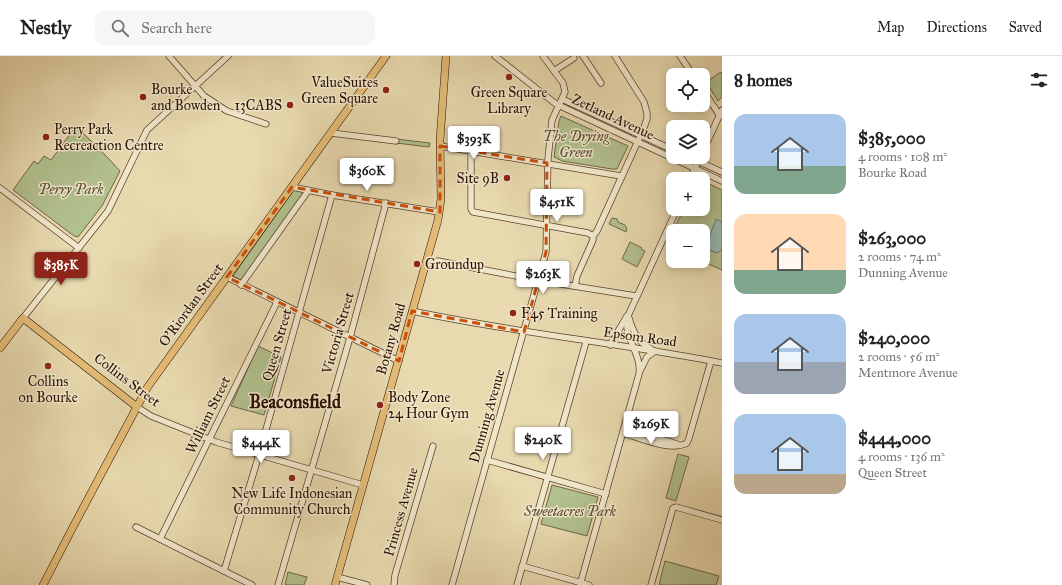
<!DOCTYPE html>
<meta charset="utf-8">
<style>
:root{--surface:#fff;--page:#f6f6f6;--text:#202124;--muted:#757577;--line:#e0e0e0;--accent:#8f2418}
body{margin:0;font-family:"IM FELL Great Primer",serif;background:var(--page);color:var(--text);height:100vh;display:flex;flex-direction:column;font-size:15px;white-space:nowrap}
*{box-sizing:border-box;margin:0}
p{font-size:13px;color:var(--muted)}
.icon{flex:none;width:22px;height:22px;fill:none;stroke:currentColor;stroke-width:2;stroke-linecap:round;stroke-linejoin:round}
.map{position:relative;flex:1;overflow:hidden}
.panel{display:flex;flex-direction:column;background:var(--surface);width:340px}
.panel>*{flex:none}
.controls{position:absolute;left:666px;top:12px;display:grid;gap:8px}
.controls a{display:grid;place-items:center;width:44px;height:44px;border-radius:8px;background:var(--surface);box-shadow:0 2px 10px #0003;font-size:20px}
.price{position:absolute;translate:-50% -34px;padding:0 9px;border-radius:4px;background:#fff;color:#222;font-size:13px;line-height:26px;filter:drop-shadow(0 1px 2px #0008)}
.price::after{content:'';position:absolute;left:50%;top:24px;width:12px;height:9px;margin-left:-6px;background:inherit;clip-path:polygon(0 0,100% 0,50% 100%)}
.price.current{background:var(--accent);color:#fff}
ul{padding:0;list-style:none}
li{display:flex;align-items:center;gap:12px;height:100px;padding:0 12px}
li span{display:grid;place-items:center;flex:none;width:112px;height:80px;border-radius:12px;color:#555}
li>.icon{margin-inline-start:auto}
span .icon{width:48px;height:48px;fill:#fffc;stroke-width:1}
li b{font-size:17px}
h2{display:flex;justify-content:space-between;align-items:center;height:48px;padding:0 12px;font-size:17px}
header{display:flex;align-items:center;gap:24px;box-sizing:border-box;height:56px;padding:0 20px;background:var(--surface);border-bottom:1px solid var(--line)}
header strong{font-size:19px}
nav{display:flex;gap:22px;margin-inline-start:auto;font-size:14px}
.search{width:280px;height:36px;background:var(--page);display:flex;align-items:center;gap:10px;box-sizing:border-box;padding:0 14px;border-radius:12px;color:var(--muted);font-size:15px}
main{display:flex;flex:1;min-height:0}
.map>svg:first-child{display:block}
.green{fill:#b2c08e;stroke:#6e6747}
.water{fill:#98b9b1;stroke:#6c756a}
.lines{fill:none;stroke-linecap:round;stroke-linejoin:round}
.minor-casing{stroke:#59412c;stroke-width:7}
.major-casing{stroke:#290e00;stroke-width:8}
.minor{stroke:#f0e6ca;stroke-width:5.5}
.major{stroke:#e4bc77;stroke-width:7}
.marked{fill:none;stroke:#cb4e0a;stroke-width:3;stroke-dasharray:8 5;stroke-linejoin:round}
.poi-dot{fill:#8f2418;stroke:#f0e6ca;stroke-width:1.5}
.labels{text-anchor:middle;dominant-baseline:central;stroke-width:3;stroke-linejoin:round;paint-order:stroke}
.poi-label{font-size:14px;fill:#290e00;stroke:#f0e6ca;text-anchor:start}
.street-label{font-size:14px;fill:#290e00;stroke:#f0e6ca}
.park-label{font-size:14px;font-style:italic;fill:#594c32;stroke:#f0e6ca}
.district-label{font-size:18px;font-weight:bold;fill:#290e00;stroke:#f0e6ca}
</style>
<header>
<strong>Nestly</strong>
<div class="search"><svg class="icon" aria-label="search" viewBox="0 0 24 24"><circle cx="10" cy="10" r="6"/><path d="M15 15l6 6"/></svg>Search here</div>
<nav><a>Map</a><a>Directions</a><a>Saved</a></nav>
</header>
<main>
<div class="map">
<svg width="722" height="529" viewBox="0 0 722 529">
<rect width="100%" height="100%" fill="#e8d9ae"/>
<filter id="stains"><feTurbulence type="fractalNoise" baseFrequency=".005" numOctaves="4"/><feColorMatrix values="0 0 0 0 .2 0 0 0 0 .09 0 0 0 0 .02 0 0 0 .5 -.17"/></filter>
<radialGradient id="worn" r=".72"><stop offset=".6" stop-color="#630" stop-opacity="0"/><stop offset="1" stop-color="#630" stop-opacity=".3"/></radialGradient>
<g class="green">
<path d="M 721,16 L 722,18 L 722,41 L 718,45 L 706,26 Z"/>
<path d="M 561,60 L 628,90 L 617,113 L 612,113 L 562,105 L 554,101 L 559,65 Z"/>
<path d="M 76,70 L 108,102 L 120,115 L 102,150 L 78,181 L 74,180 L 13,134 L 34,105 L 38,108 L 44,100 L 51,104 Z"/>
<path d="M 396,83 L 430,87 L 429,91 L 396,87 Z"/>
<path d="M 703,125 L 722,134 L 722,214 L 702,205 L 703,175 L 673,175 L 684,153 L 703,153 Z"/>
<path d="M 295,132 L 304,136 L 243,225 L 233,220 Z"/>
<path d="M 612,162 L 617,163 L 618,166 L 625,169 L 627,173 L 626,176 L 609,168 Z"/>
<path d="M 630,186 L 642,192 L 641,193 L 645,195 L 637,211 L 622,203 Z"/>
<path d="M 258,290 L 281,301 L 264,359 L 231,350 Z"/>
<path d="M 678,398 L 689,401 L 676,445 L 666,442 Z"/>
<path d="M 552,429 L 598,441 L 587,480 L 541,468 Z"/>
<path d="M 665,505 L 719,520 L 716,529 L 659,529 Z"/>
<path d="M 288,516 L 307,521 L 304,529 L 285,529 Z"/>
</g>
<path class="water" d="M 716,163 L 722,166 L 722,193 L 718,197 L 705,193 Z"/>
<g class="lines">
<defs>
<g id="minor">
<path d="M 169,0 L 204,40 L 227,55 L 266,68"/>
<path d="M 495,0 L 556,48 L 722,125"/>
<path d="M 583,0 L 601,27"/>
<path d="M 680,0 L 693,19"/>
<path d="M 554,15 L 574,2"/>
<path d="M 703,34 L 720,60"/>
<path d="M 562,43 L 673,94"/>
<path d="M 331,77 L 396,85"/>
<path d="M 440,90 L 621,120"/>
<path d="M 703,95 L 722,54"/>
<path d="M 471,97 L 471,153 L 473,156 L 588,177 L 593,180"/>
<path d="M 689,101 L 722,116"/>
<path d="M 690,123 L 700,101"/>
<path d="M 292,131 L 332,139 L 439,156"/>
<path d="M 0,132 L 79,192"/>
<path d="M 426,208 L 438,205 L 542,225 L 636,240"/>
<path d="M 227,221 L 399,305"/>
<path d="M 241,229 L 308,135"/>
<path d="M 575,230 L 577,220 L 593,184 L 593,180 L 597,175 L 643,74 L 647,63 L 647,57 L 644,46 L 615,0"/>
<path d="M 412,255 C 515,277 619,287 722,307"/>
<path d="M 23,262 L 108,155 L 147,74 L 228,0"/>
<path d="M 629,262 C 633,276 638,286 651,293"/>
<path d="M 610,289 L 627,260"/>
<path d="M 640,315 L 647,301 L 655,295"/>
<path d="M 137,351 L 151,360 L 216,386 L 363,429"/>
<path d="M 624,372 L 677,388"/>
<path d="M 623,377 C 640,382 670,396 687,387 L 689,382 L 711,305"/>
<path d="M 487,404 L 606,438"/>
<path d="M 136,471 L 252,529"/>
<path d="M 160,483 L 277,246"/>
<path d="M 522,510 L 589,529"/>
<path d="M 224,515 L 258,402 L 332,139"/>
<path d="M 337,521 L 367,529"/>
<path d="M 278,529 L 349,285 L 386,147"/>
<path d="M 394,529 L 395,519 L 433,390"/>
<path d="M 452,529 L 546,196 L 548,103 L 552,64 L 565,36 L 563,27 L 543,0"/>
<path d="M 517,529 L 586,286"/>
<path d="M 580,529 L 639,318 C 642,298 624,283 627,262 L 677,153"/>
<path d="M 651,529 L 673,452 L 676,451 L 722,464"/>
</g>
<g id="major">
<path d="M 0,292 L 23,262 L 137,351"/>
<path d="M 43,529 L 73,471 L 147,332 L 386,0"/>
<path d="M 335,529 L 438,164 L 441,143 L 440,84 L 446,0"/>
</g>
</defs>
<use href="#minor" class="minor-casing"/>
<use href="#major" class="major-casing"/>
<use href="#minor" class="minor"/>
<use href="#major" class="major"/>
</g>
<path class="marked" d="M 440,90 L 547,107 L 546,196 L 524,276 L 412,255 L 399,305 L 227,221 L 292,131 L 440,156 Z"/>
<g class="poi-dot">
<circle cx="509" cy="21" r="4"/>
<circle cx="386" cy="34" r="4"/>
<circle cx="143" cy="41" r="4"/>
<circle cx="290" cy="49" r="4"/>
<circle cx="46" cy="81" r="4"/>
<circle cx="507" cy="122" r="4"/>
<circle cx="417" cy="208" r="4"/>
<circle cx="513" cy="257" r="4"/>
<circle cx="48" cy="310" r="4"/>
<circle cx="380" cy="349" r="4"/>
<circle cx="292" cy="422" r="4"/>
</g>
<g class="labels">
<g class="poi-label">
<text x="378" y="26" text-anchor="end">ValueSuites<tspan x="378" dy="16">Green Square</tspan></text>
<text x="151" y="33">Bourke<tspan x="151" dy="16">and Bowden</tspan></text>
<text x="509" y="36" text-anchor="middle">Green Square<tspan x="509" dy="16">Library</tspan></text>
<text x="282" y="49" text-anchor="end">13CABS</text>
<text x="54" y="73">Perry Park<tspan x="54" dy="16">Recreaction Centre</tspan></text>
<text x="499" y="122" text-anchor="end">Site 9B</text>
<text x="425" y="208">Groundup</text>
<text x="521" y="257">F45 Training</text>
<text x="48" y="325" text-anchor="middle">Collins<tspan x="48" dy="16">on Bourke</tspan></text>
<text x="388" y="341">Body Zone<tspan x="388" dy="16">24 Hour Gym</tspan></text>
<text x="292" y="437" text-anchor="middle">New Life Indonesian<tspan x="292" dy="16">Community Church</tspan></text>
</g>
<g class="street-label">
<text transform="translate(613 61) rotate(25)">Zetland Avenue</text>
<text transform="translate(191 249) rotate(-54)">O'Riordan Street</text>
<text transform="translate(338 277) rotate(-74)">Victoria Street</text>
<text transform="translate(640 281) rotate(8)">Epsom Road</text>
<text transform="translate(391 283) rotate(-74)">Botany Road</text>
<text transform="translate(277 289) rotate(-74)">Queen Street</text>
<text transform="translate(127 324) rotate(37)">Collins Street</text>
<text transform="translate(208 359) rotate(-64)">William Street</text>
<text transform="translate(487 360) rotate(-74)">Dunning Avenue</text>
<text transform="translate(401 456) rotate(-74)">Princess Avenue</text>
</g>
<g class="park-label">
<text x="576" y="80">The Drying<tspan x="576" dy="16">Green</tspan></text>
<text x="71" y="133">Perry Park</text>
<text x="570" y="455">Sweetacres Park</text>
</g>
<g class="district-label">
<text x="295" y="346">Beaconsfield</text>
</g>
</g>
<rect width="100%" height="100%" filter="url(#stains)"/>
<rect width="100%" height="100%" fill="url(#worn)"/>
</svg>
<div class="controls">
<a><svg class="icon" aria-label="locate" viewBox="0 0 24 24"><circle cx="12" cy="12" r="6"/><path d="M12 2v4M12 18v4M2 12h4M18 12h4"/></svg></a>
<a><svg class="icon" aria-label="layers" viewBox="0 0 24 24"><path d="M12 4l9 5-9 5-9-5zM3 14l9 5 9-5"/></svg></a>
<a>+</a>
<a>−</a>
</div>
<b class="price" style="left:474px;top:104px">$393K</b>
<b class="price" style="left:367px;top:136px">$360K</b>
<b class="price" style="left:557px;top:167px">$451K</b>
<b class="price current" style="left:61px;top:230px">$385K</b>
<b class="price" style="left:543px;top:239px">$263K</b>
<b class="price" style="left:651px;top:389px">$269K</b>
<b class="price" style="left:543px;top:405px">$240K</b>
<b class="price" style="left:261px;top:408px">$444K</b>
</div>
<section class="panel">
<h2>8 homes<svg class="icon" aria-label="filters" viewBox="0 0 24 24"><path d="M4 7h16M4 17h16"/><circle cx="9" cy="7" r="2"/><circle cx="15" cy="17" r="2"/></svg></h2>
<ul>
<li><span style="background:linear-gradient(#a9c7e8 65%,#7fa58c 0)"><svg class="icon" aria-label="home" viewBox="0 0 24 24"><path d="M3 11l9-7 9 7M6 9v11h12V9"/></svg></span><div><b>$385,000</b><p>4 rooms · 108 m²</p><p>Bourke Road</p></div></li>
<li><span style="background:linear-gradient(#ffd9b3 70%,#7fa58c 0)"><svg class="icon" aria-label="home" viewBox="0 0 24 24"><path d="M3 11l9-7 9 7M6 9v11h12V9"/></svg></span><div><b>$263,000</b><p>2 rooms · 74 m²</p><p>Dunning Avenue</p></div></li>
<li><span style="background:linear-gradient(#a9c7e8 60%,#9aa5b1 0)"><svg class="icon" aria-label="home" viewBox="0 0 24 24"><path d="M3 11l9-7 9 7M6 9v11h12V9"/></svg></span><div><b>$240,000</b><p>2 rooms · 56 m²</p><p>Mentmore Avenue</p></div></li>
<li><span style="background:linear-gradient(#a9c7e8 75%,#b9a48a 0)"><svg class="icon" aria-label="home" viewBox="0 0 24 24"><path d="M3 11l9-7 9 7M6 9v11h12V9"/></svg></span><div><b>$444,000</b><p>4 rooms · 136 m²</p><p>Queen Street</p></div></li>
</ul>
</section>
</main>
